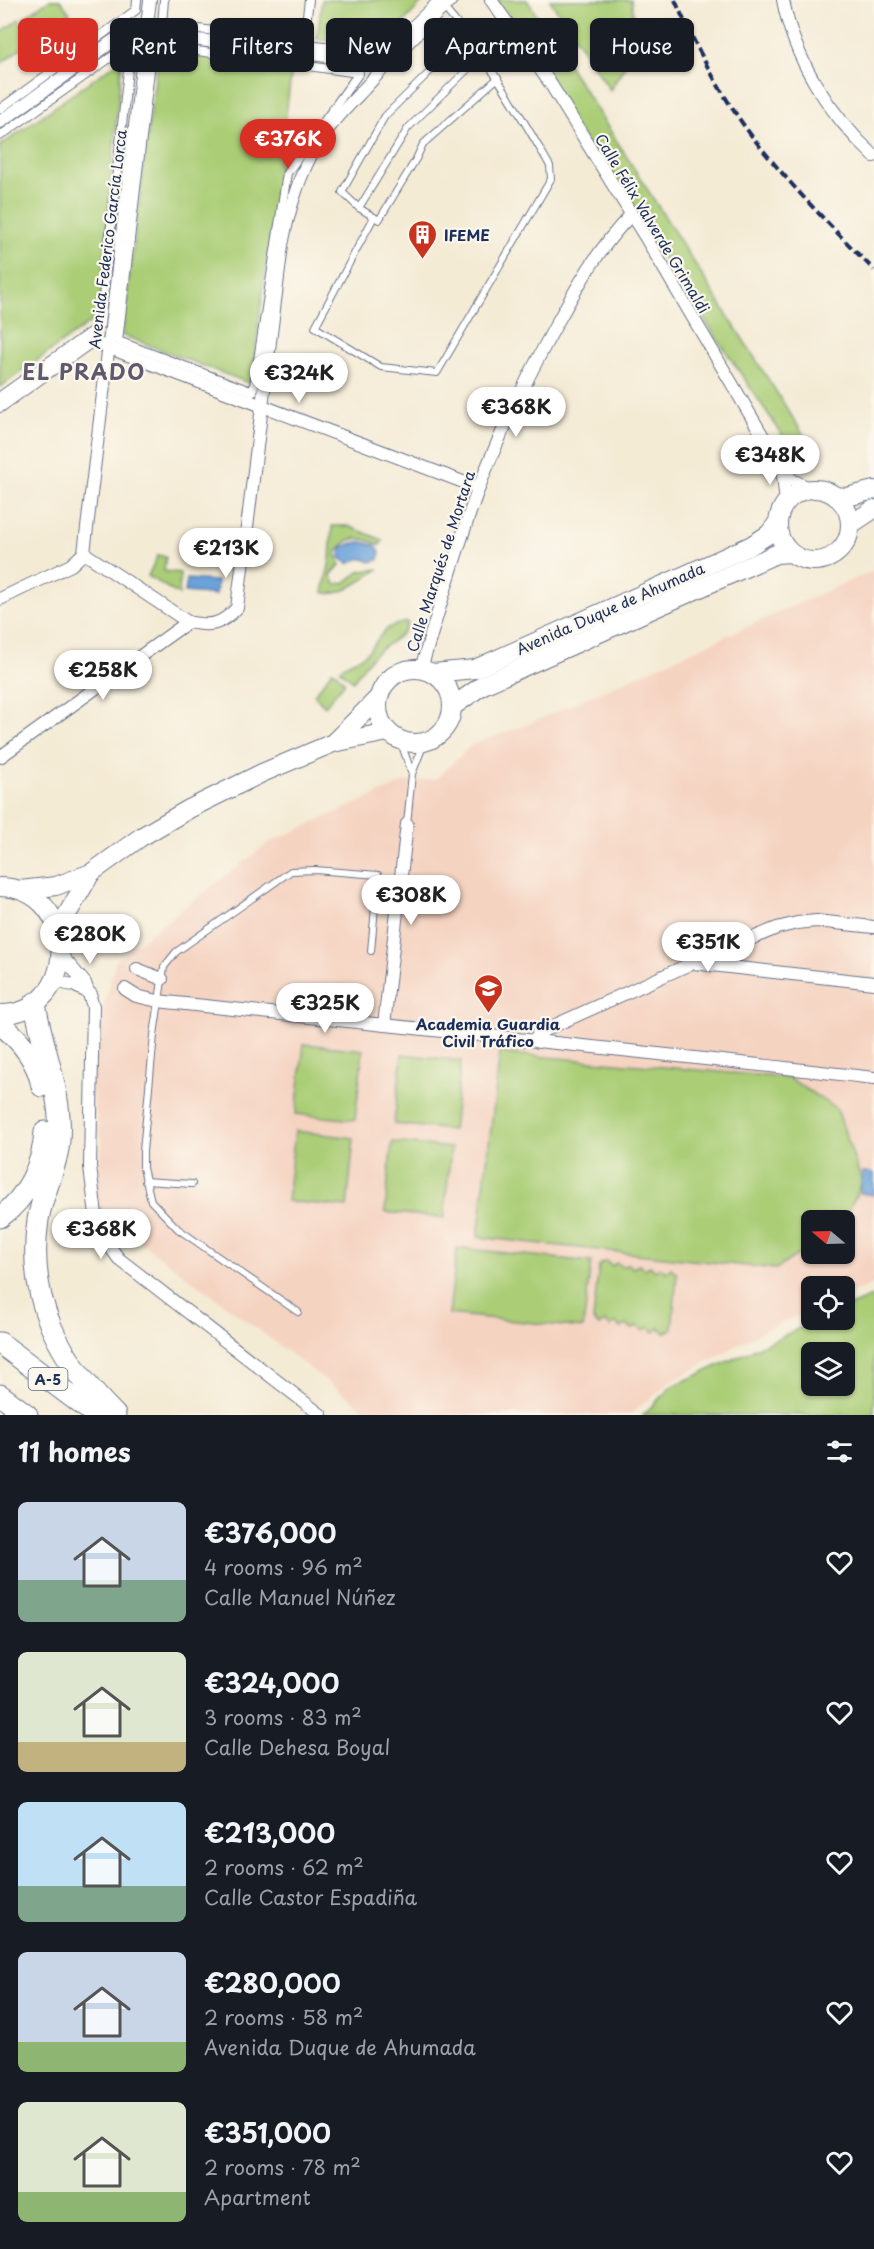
<!DOCTYPE html>
<meta charset="utf-8">
<style>
:root{--surface:#171b24;--page:#20242c;--text:#f1f3f6;--muted:#9ea1a6;--accent:#d93025}
body{margin:0;font-family:"Playpen Sans",sans-serif;background:var(--page);color:var(--text);height:100vh;display:flex;flex-direction:column;font-size:22px;white-space:nowrap}
*{box-sizing:border-box;margin:0}
p{font-size:20px;color:var(--muted)}
.icon{flex:none;width:33px;height:33px;fill:none;stroke:currentColor;stroke-width:2;stroke-linecap:round;stroke-linejoin:round}
.map{position:relative;height:1415px;overflow:hidden}
.details{display:flex;flex-direction:column;background:var(--surface);flex:1}
.details>*{flex:none}
.banner{position:absolute;left:18px;top:18px;width:838px;height:54px;display:flex;gap:12px}
.needle{width:39px;rotate:289deg}
.tools{position:absolute;left:801px;top:1210px;display:grid;gap:12px}
.tools a{display:grid;place-items:center;width:54px;height:54px;border-radius:9px;background:var(--surface);box-shadow:0 2px 4px #0004;font-size:30px}
.price{position:absolute;translate:-50% -51px;padding:0 14px;border-radius:21px;background:#fff;color:#222;font-size:20px;line-height:39px;filter:drop-shadow(0 2px 3px #0008)}
.price::after{content:'';position:absolute;left:50%;top:36px;width:18px;height:14px;margin-left:-9px;background:inherit;clip-path:polygon(0 0,100% 0,50% 100%)}
.price.active{background:var(--accent);color:#fff}
ul{padding:0;list-style:none}
li{display:flex;align-items:center;gap:18px;height:150px;padding:0 18px}
li span{display:grid;place-items:center;flex:none;width:168px;height:120px;border-radius:9px;color:#555}
li>.icon{margin-inline-start:auto}
span .icon{width:72px;height:72px;fill:#fffc;stroke-width:1}
li b{font-size:26px}
h2{display:flex;justify-content:space-between;align-items:center;height:72px;padding:0 18px;font-size:26px}
.tag{padding:0 21px;border-radius:9px;background:var(--surface);box-shadow:0 2px 4px #0004;font-size:21px;line-height:54px}
.tag.active{background:var(--accent);color:#fff}
.map>svg:first-child{display:block}
.built{fill:#f5d3c1;fill-rule:evenodd}
.green{fill:#aacd76;stroke:#627e6a;stroke-width:1.5;fill-rule:evenodd}
.water{fill:#6aa2d9;stroke:#42689c;stroke-width:1.5}
.lines{fill:none;stroke-linecap:round;stroke-linejoin:round}
.service-casing{stroke:#677188;stroke-width:8}
.pedestrian-casing{stroke:#677188;stroke-width:10}
.minor-casing{stroke:#677188;stroke-width:14}
.primary-casing{stroke:#677188;stroke-width:20}
.motorway-casing{stroke:#677188;stroke-width:23}
.service{stroke:#fff;stroke-width:6}
.pedestrian{stroke:#fff;stroke-width:8}
.minor{stroke:#fff;stroke-width:12}
.primary{stroke:#fff;stroke-width:18}
.motorway{stroke:#fff;stroke-width:21}
.rail{stroke:#1b2f5e;stroke-width:4;stroke-dasharray:9 4.5;stroke-linecap:butt}
.labels{text-anchor:middle;dominant-baseline:central;stroke-width:4.5;stroke-linejoin:round;paint-order:stroke}
.shield{fill:#fbf7ec;stroke:#5e6b89;stroke-width:1.5}
.shield-label{font-size:14px;font-weight:bold;fill:#1b2f5e}
.street-label{font-size:15px;fill:#1b2f5e;stroke:#fbf7ec}
.poi-label{font-size:15px;font-weight:bold;fill:#1b2f5e;stroke:#fbf7ec;text-anchor:start}
.district-label{font-size:21px;font-weight:bold;letter-spacing:1.5px;fill:#5f5970;stroke:#fbf7ec}
</style>
<div class="map">
<svg width="874" height="1415" viewBox="0 0 874 1415">
<rect width="100%" height="100%" fill="#fbf7ec"/>
<filter id="ink" filterUnits="userSpaceOnUse"><feTurbulence type="fractalNoise" baseFrequency=".0167" numOctaves="2"/><feDisplacementMap in="SourceGraphic" scale="12" xChannelSelector="R" yChannelSelector="G"/><feConvolveMatrix kernelMatrix="1 2 1 2 8 2 1 2 1" color-interpolation-filters="sRGB"/></filter>
<filter id="wash" filterUnits="userSpaceOnUse"><feTurbulence type="fractalNoise" baseFrequency=".008" numOctaves="4" result="noise"/><feDisplacementMap in="SourceGraphic" scale="24" xChannelSelector="R" yChannelSelector="G"/><feGaussianBlur stdDeviation="1.35" result="paint"/><feColorMatrix in="noise" values="0 0 0 0 0 0 0 0 0 0 0 0 0 0 0 0 0 1.4 0 .05"/><feComposite in="paint" operator="in"/></filter>
<g filter="url(#wash)">
<rect width="100%" height="100%" fill="#f4ebd5"/>
<path class="built" d="M 874,570 L 874,1284 L 845,1296 L 844,1287 L 812,1287 L 811,1310 L 770,1327 L 671,1382 L 629,1415 L 372,1415 L 91,1205 L 102,1144 L 87,1067 L 116,960 L 270,842 L 405,782 L 436,779 L 471,745 L 524,726 ZM 812,1221 L 844,1221 L 844,1254 L 812,1254 Z"/>
<g class="green">
<path d="M 49,0 L 60,0 L 70,13 L 36,36 L 23,18 Z"/>
<path d="M 322,0 L 424,0 L 382,46 L 317,39 Z"/>
<path d="M 489,0 L 527,0 L 819,459 L 787,442 Z"/>
<path d="M 550,0 L 631,0 L 638,45 L 610,90 Z"/>
<path d="M 19,19 L 33,39 L 0,64 L 0,33 Z"/>
<path d="M 159,47 L 292,68 L 251,384 L 122,335 Z"/>
<path d="M 122,59 L 99,316 L 0,387 L 0,146 Z"/>
<path d="M 332,526 L 348,526 L 383,540 L 380,545 C 361,536 348,534 336,553 L 340,565 L 331,575 L 335,584 L 344,583 L 361,571 L 379,569 C 364,578 340,599 323,592 L 330,561 Z"/>
<path d="M 158,555 L 166,557 L 164,571 L 180,573 L 179,595 L 148,576 Z"/>
<path d="M 408,622 C 403,639 386,643 374,655 C 366,662 360,672 353,681 L 340,670 C 345,662 356,661 364,655 C 373,649 377,637 386,630 C 391,625 401,623 408,622 Z"/>
<path d="M 333,670 L 345,682 L 325,706 L 314,695 Z"/>
<path d="M 304,1044 L 363,1050 L 355,1120 L 296,1114 Z"/>
<path d="M 500,1053 L 789,1078 L 837,1109 L 862,1182 L 844,1221 L 812,1221 L 811,1246 L 776,1269 L 478,1237 Z"/>
<path d="M 402,1054 L 461,1061 L 453,1130 L 394,1124 Z"/>
<path d="M 295,1131 L 354,1138 L 347,1207 L 287,1201 Z"/>
<path d="M 392,1142 L 451,1148 L 444,1218 L 385,1212 Z"/>
<path d="M 457,1248 L 591,1262 L 583,1328 L 449,1314 Z"/>
<path d="M 606,1261 L 611,1266 L 617,1263 L 622,1267 L 628,1264 L 633,1268 L 639,1265 L 644,1269 L 650,1266 L 655,1271 L 660,1267 L 666,1272 L 671,1268 L 677,1274 L 672,1329 L 665,1333 L 660,1328 L 654,1332 L 649,1327 L 643,1331 L 638,1326 L 632,1329 L 627,1325 L 621,1328 L 616,1323 L 610,1327 L 605,1322 L 599,1326 L 593,1320 L 599,1266 Z"/>
<path d="M 874,1296 L 874,1415 L 643,1415 L 671,1387 L 751,1351 L 753,1348 L 755,1349 L 817,1320 L 844,1320 L 845,1308 ZM 812,1353 L 844,1353 L 844,1386 L 812,1386 Z"/>
</g>
<g class="water">
<path d="M 361,542 L 375,545 L 380,551 L 379,560 L 370,562 C 362,556 357,559 349,564 L 340,558 L 341,548 L 352,543 Z"/>
<path d="M 187,579 L 217,581 L 216,595 L 185,592 Z"/>
<path d="M 863,1172 L 874,1173 L 874,1195 L 860,1193 Z"/>
</g>
</g>
<g filter="url(#ink)">
<g class="lines">
<defs>
<g id="service">
<path d="M 444,8 C 487,56 518,111 550,166 L 551,179 L 437,373 L 381,367 L 315,327 L 374,217 L 379,220 L 416,159 L 423,144 L 498,78"/>
<path d="M 359,208 L 408,128 L 482,55"/>
<path d="M 374,217 L 359,208 L 342,192 L 385,116 L 468,34"/>
<path d="M 400,740 L 412,774 L 425,741"/>
<path d="M 407,824 L 412,774"/>
<path d="M 145,1181 L 192,1184"/>
<path d="M 298,1312 L 178,1229 L 151,1201 L 143,1168 L 143,1151 L 154,1035 L 164,967 L 176,952 L 291,871 L 315,870 L 378,875 L 371,951"/>
</g>
<g id="pedestrian">
<path d="M 164,0 L 162,24 L 382,54 L 438,0"/>
<path d="M 153,45 L 359,73 L 287,173 L 253,392 L 118,341 Z"/>
<path d="M 303,47 L 309,0"/>
<path d="M 0,109 L 136,10 L 137,0"/>
<path d="M 0,136 L 131,43 L 100,325 L 0,396"/>
</g>
<g id="minor">
<path d="M 491,0 L 550,83 L 646,238 L 781,467 L 792,480 L 811,489"/>
<path d="M 783,0 C 794,60 830,115 874,156"/>
<path d="M 0,122 L 127,31 L 367,61 L 381,68"/>
<path d="M 0,406 L 91,341 L 479,488"/>
<path d="M 782,468 L 786,502"/>
<path d="M 84,553 L 188,622 C 210,627 221,625 237,608 L 282,245 C 288,214 296,185 310,157 C 323,131 344,110 364,89 C 392,58 421,29 451,0"/>
<path d="M 84,553 L 150,0"/>
<path d="M 0,599 L 71,565 L 84,553"/>
<path d="M 421,669 C 439,608 457,547 479,487 C 501,430 528,376 557,323 C 578,285 600,246 631,215"/>
<path d="M 0,757 L 188,622"/>
<path d="M 61,955 L 85,983 L 93,1006 L 90,1167 L 98,1231 L 119,1259 L 321,1415"/>
<path d="M 693,963 L 874,983"/>
<path d="M 137,969 L 162,979"/>
<path d="M 53,981 L 73,985 L 91,994"/>
<path d="M 125,989 L 136,996 L 158,1001 C 397,1027 636,1050 874,1078"/>
<path d="M 384,1025 L 407,824"/>
<path d="M 538,1042 L 538,1033 L 692,963 L 777,928 L 797,923 L 816,921 L 874,927"/>
</g>
<g id="primary">
<circle cx="814" cy="525" r="36"/>
<path d="M 835,496 L 847,497 L 874,490"/>
<path d="M 850,525 L 874,509"/>
<circle cx="415" cy="706" r="37"/>
<path d="M 433,673 L 475,669 L 750,546 L 769,534 L 778,522"/>
<path d="M 452,707 L 483,685 L 776,554 L 791,553"/>
<path d="M 333,743 L 378,698"/>
<path d="M 0,887 C 82,889 79,1015 0,1014"/>
<path d="M 20,890 L 56,886 L 91,873 L 141,837 L 189,809 L 262,773 L 333,743 L 388,732"/>
<path d="M 58,930 L 91,873"/>
</g>
<g id="motorway">
<path d="M 35,1003 C 42,1050 63,1093 59,1141 C 57,1168 42,1194 38,1220 C 26,1301 60,1360 115,1415"/>
<path d="M 0,1024 C 21,1040 37,1059 42,1086"/>
<path d="M 0,1217 C 27,1198 43,1165 45,1132"/>
<path d="M 0,1343 L 96,1415"/>
<path d="M 0,1395 L 27,1415"/>
</g>
</defs>
<use href="#service" class="service-casing"/>
<use href="#pedestrian" class="pedestrian-casing"/>
<use href="#minor" class="minor-casing"/>
<use href="#primary" class="primary-casing"/>
<use href="#motorway" class="motorway-casing"/>
<use href="#service" class="service"/>
<use href="#pedestrian" class="pedestrian"/>
<use href="#minor" class="minor"/>
<use href="#primary" class="primary"/>
<use href="#motorway" class="motorway"/>
<path class="rail" d="M 675,0 C 695,46 723,99 754,139 C 790,185 832,228 874,270"/>
</g>
</g>
<defs>
<symbol id="building-pin" viewBox="-11 -11 22 30"><path d="M0 17L-7.5 6A9.5 9.5 0 1 1 7.5 6Z" fill="#c8321e" stroke="#fbf7ec"/><path d="M-4-6H4V6H1V3H-1V6H-4ZM-2.5-4.3h1.7v1.8h-1.7ZM.8-4.3h1.7v1.8H.8ZM-2.5-1h1.7V.8h-1.7ZM.8-1h1.7V.8H.8Z" fill="#fff"/></symbol>
<symbol id="university-pin" viewBox="-11 -11 22 30"><path d="M0 17L-7.5 6A9.5 9.5 0 1 1 7.5 6Z" fill="#c8321e" stroke="#fbf7ec"/><path d="M0-5L7-2L0 1L-7-2ZM-4 1L0 2.5L4 1V4Q0 6-4 4Z" fill="#fff"/></symbol>
</defs>
<g fill-rule="evenodd">
<use href="#building-pin" x="406" y="218" width="33" height="45"/>
<use href="#university-pin" x="472" y="972" width="33" height="45"/>
</g>
<g class="labels">
<rect class="shield" x="28.5" y="1368" width="39" height="22" rx="4.5"/>
<g class="shield-label">
<text x="48" y="1379">A-5</text>
</g>
<g class="street-label">
<text transform="translate(653 223) rotate(59)">Calle Félix Valverde Grimaldi</text>
<text transform="translate(107 239) rotate(-83)">Avenida Federico García Lorca</text>
<text transform="translate(440 561) rotate(-72)">Calle Marqués de Mortara</text>
<text transform="translate(610 608) rotate(-24)">Avenida Duque de Ahumada</text>
</g>
<g class="poi-label">
<text x="444" y="234">IFEME</text>
<text x="488" y="1023" text-anchor="middle">Academia Guardia<tspan x="488" dy="17">Civil Tráfico</tspan></text>
</g>
<g class="district-label">
<text x="84" y="371">EL PRADO</text>
</g>
</g>
</svg>
<div class="tools">
<a><svg class="needle" viewBox="-14 -14 28 28"><path d="M0-13l5 13h-10z" fill="#e53935"/><path d="M0 13l5-13h-10z" fill="#9ea1a6"/></svg></a>
<a><svg class="icon" aria-label="locate" viewBox="0 0 24 24"><circle cx="12" cy="12" r="6"/><path d="M12 2v4M12 18v4M2 12h4M18 12h4"/></svg></a>
<a><svg class="icon" aria-label="layers" viewBox="0 0 24 24"><path d="M12 4l9 5-9 5-9-5zM3 14l9 5 9-5"/></svg></a>
</div>
<b class="price active" style="left:288px;top:170px">€376K</b>
<b class="price" style="left:299px;top:404px">€324K</b>
<b class="price" style="left:516px;top:438px">€368K</b>
<b class="price" style="left:770px;top:486px">€348K</b>
<b class="price" style="left:226px;top:579px">€213K</b>
<b class="price" style="left:103px;top:701px">€258K</b>
<b class="price" style="left:411px;top:926px">€308K</b>
<b class="price" style="left:90px;top:965px">€280K</b>
<b class="price" style="left:708px;top:973px">€351K</b>
<b class="price" style="left:325px;top:1034px">€325K</b>
<b class="price" style="left:101px;top:1260px">€368K</b>
<div class="banner">
<a class="tag active">Buy</a>
<a class="tag">Rent</a>
<a class="tag">Filters</a>
<a class="tag">New</a>
<a class="tag">Apartment</a>
<a class="tag">House</a>
</div>
</div>
<section class="details">
<h2>11 homes<svg class="icon" aria-label="filters" viewBox="0 0 24 24"><path d="M4 7h16M4 17h16"/><circle cx="9" cy="7" r="2"/><circle cx="15" cy="17" r="2"/></svg></h2>
<ul>
<li><span style="background:linear-gradient(#c9d6e8 65%,#7fa58c 0)"><svg class="icon" aria-label="home" viewBox="0 0 24 24"><path d="M3 11l9-7 9 7M6 9v11h12V9"/></svg></span><div><b>€376,000</b><p>4 rooms · 96 m²</p><p>Calle Manuel Núñez</p></div><svg class="icon" aria-label="heart" viewBox="0 0 24 24"><path d="M12 20l-8-8c-3-5 5-10 8-4 3-6 11-1 8 4z"/></svg></li>
<li><span style="background:linear-gradient(#dfe7d0 75%,#c2b280 0)"><svg class="icon" aria-label="home" viewBox="0 0 24 24"><path d="M3 11l9-7 9 7M6 9v11h12V9"/></svg></span><div><b>€324,000</b><p>3 rooms · 83 m²</p><p>Calle Dehesa Boyal</p></div><svg class="icon" aria-label="heart" viewBox="0 0 24 24"><path d="M12 20l-8-8c-3-5 5-10 8-4 3-6 11-1 8 4z"/></svg></li>
<li><span style="background:linear-gradient(#bfe0f5 70%,#7fa58c 0)"><svg class="icon" aria-label="home" viewBox="0 0 24 24"><path d="M3 11l9-7 9 7M6 9v11h12V9"/></svg></span><div><b>€213,000</b><p>2 rooms · 62 m²</p><p>Calle Castor Espadiña</p></div><svg class="icon" aria-label="heart" viewBox="0 0 24 24"><path d="M12 20l-8-8c-3-5 5-10 8-4 3-6 11-1 8 4z"/></svg></li>
<li><span style="background:linear-gradient(#c9d6e8 75%,#8fb573 0)"><svg class="icon" aria-label="home" viewBox="0 0 24 24"><path d="M3 11l9-7 9 7M6 9v11h12V9"/></svg></span><div><b>€280,000</b><p>2 rooms · 58 m²</p><p>Avenida Duque de Ahumada</p></div><svg class="icon" aria-label="heart" viewBox="0 0 24 24"><path d="M12 20l-8-8c-3-5 5-10 8-4 3-6 11-1 8 4z"/></svg></li>
<li><span style="background:linear-gradient(#dfe7d0 75%,#8fb573 0)"><svg class="icon" aria-label="home" viewBox="0 0 24 24"><path d="M3 11l9-7 9 7M6 9v11h12V9"/></svg></span><div><b>€351,000</b><p>2 rooms · 78 m²</p><p>Apartment</p></div><svg class="icon" aria-label="heart" viewBox="0 0 24 24"><path d="M12 20l-8-8c-3-5 5-10 8-4 3-6 11-1 8 4z"/></svg></li>
</ul>
</section>
